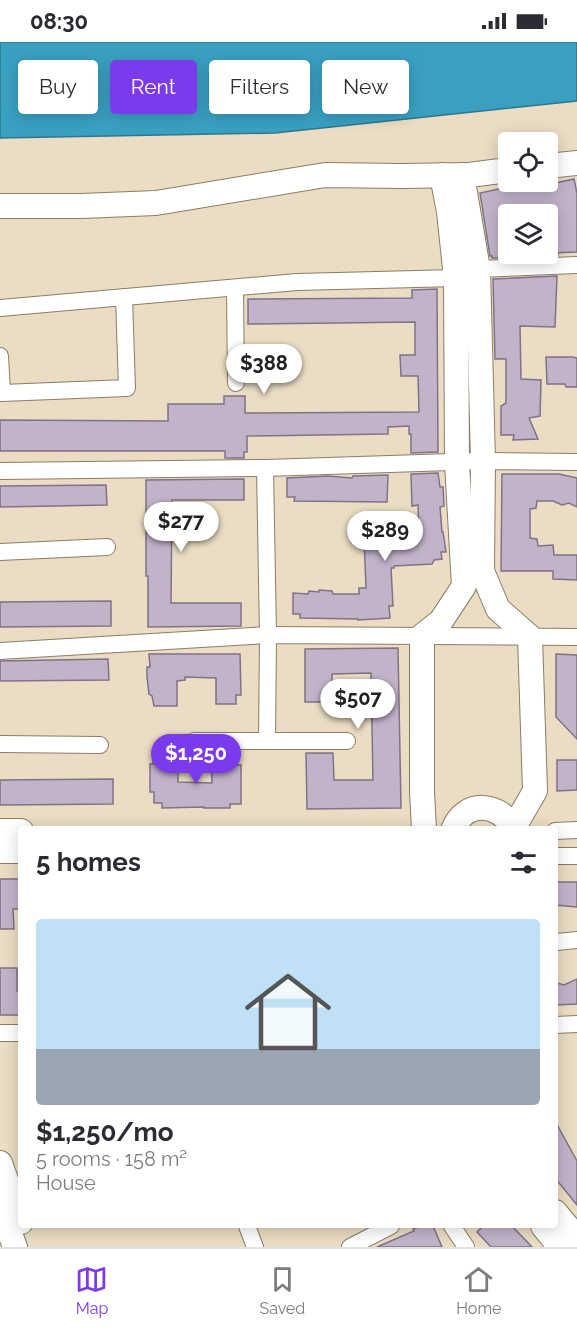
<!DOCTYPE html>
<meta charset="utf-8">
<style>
:root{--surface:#fff;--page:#f7f7f7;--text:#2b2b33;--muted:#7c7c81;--line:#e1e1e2;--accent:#7c3aed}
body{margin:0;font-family:Raleway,sans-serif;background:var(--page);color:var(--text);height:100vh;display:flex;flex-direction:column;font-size:22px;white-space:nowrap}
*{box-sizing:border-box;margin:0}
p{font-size:20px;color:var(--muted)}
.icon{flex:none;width:33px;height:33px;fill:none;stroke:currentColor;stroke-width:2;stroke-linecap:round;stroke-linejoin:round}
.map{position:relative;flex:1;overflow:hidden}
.drawer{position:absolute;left:18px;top:784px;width:540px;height:402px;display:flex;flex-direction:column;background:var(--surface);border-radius:6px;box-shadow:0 3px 15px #0003}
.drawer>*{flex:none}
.top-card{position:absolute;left:18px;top:18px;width:542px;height:54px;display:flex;gap:12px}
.buttons{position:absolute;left:498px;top:90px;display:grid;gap:12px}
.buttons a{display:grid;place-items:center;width:60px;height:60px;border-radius:6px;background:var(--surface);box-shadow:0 3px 15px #0003;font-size:30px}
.price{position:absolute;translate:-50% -51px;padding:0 14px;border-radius:21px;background:#fff;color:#222;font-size:20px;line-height:39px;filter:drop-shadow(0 2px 3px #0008)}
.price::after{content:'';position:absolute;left:50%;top:36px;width:18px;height:14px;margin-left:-9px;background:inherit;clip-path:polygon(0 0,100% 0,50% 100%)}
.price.active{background:var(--accent);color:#fff}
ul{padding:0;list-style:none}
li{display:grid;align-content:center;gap:12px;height:318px;padding:0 18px}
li+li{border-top:2px solid var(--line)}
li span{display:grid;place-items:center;height:186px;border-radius:6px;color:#555}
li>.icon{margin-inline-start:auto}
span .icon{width:108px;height:108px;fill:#fffc;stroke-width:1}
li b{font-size:26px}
h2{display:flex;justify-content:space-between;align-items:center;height:72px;padding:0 18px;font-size:26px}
.tag{padding:0 21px;border-radius:6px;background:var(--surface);box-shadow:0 3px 15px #0003;font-size:21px;line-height:54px}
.tag.active{background:var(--accent);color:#fff}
.status{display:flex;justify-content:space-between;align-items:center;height:42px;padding:0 30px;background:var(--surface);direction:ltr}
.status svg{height:16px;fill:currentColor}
.tab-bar{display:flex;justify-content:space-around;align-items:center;height:84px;border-top:2px solid var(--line);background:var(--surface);font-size:16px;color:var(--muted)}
.tab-bar a{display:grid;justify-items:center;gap:3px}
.tab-bar .active{color:var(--accent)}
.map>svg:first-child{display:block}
.water{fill:#3aa0c2;stroke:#30768b;stroke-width:1.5}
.building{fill:#c2b3c9;stroke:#807287;stroke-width:1.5}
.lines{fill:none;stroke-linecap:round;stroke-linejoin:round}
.street-casing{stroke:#897d66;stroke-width:18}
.secondary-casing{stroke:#897d66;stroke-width:26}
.street{stroke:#fff;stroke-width:16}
.secondary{stroke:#fff;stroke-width:24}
</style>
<div class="status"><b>08:30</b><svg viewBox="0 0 49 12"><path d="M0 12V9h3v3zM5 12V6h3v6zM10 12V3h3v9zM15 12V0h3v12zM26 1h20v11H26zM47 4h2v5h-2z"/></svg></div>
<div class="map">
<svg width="577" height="1205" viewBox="0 0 577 1205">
<rect width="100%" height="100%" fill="#eaddc4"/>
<path class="water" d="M 0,0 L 577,0 L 577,59 L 275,91 L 0,96 Z"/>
<g class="building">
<path d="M 574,137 L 577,151 L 577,210 L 552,211 L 548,188 L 548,172 L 508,172 L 508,212 L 558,212 L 558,213 L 492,216 L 492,214 L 490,214 L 480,151 L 526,141 L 527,147 Z"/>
<path d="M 557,234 L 555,285 L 520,284 L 521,337 L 541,338 L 540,374 L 529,376 L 538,397 L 513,398 L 514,393 L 501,393 L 501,364 L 506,361 L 506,317 L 495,317 L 493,237 Z"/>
<path d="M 437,247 L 438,410 L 411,411 L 411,392 L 409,392 L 409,384 L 388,385 L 388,392 L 247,394 L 247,410 L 244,410 L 244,416 L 225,416 L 225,409 L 0,409 L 0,378 L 168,379 L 168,362 L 224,362 L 224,354 L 245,354 L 245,371 L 419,370 L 418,334 L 401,334 L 400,313 L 415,313 L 415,280 L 248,282 L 248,257 L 412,256 L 412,248 Z"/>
<path d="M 546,315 L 572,315 L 577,316 L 577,345 L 566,345 L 565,342 L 547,342 Z"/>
<path d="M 438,431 L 440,445 L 443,445 L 444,464 L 440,465 L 442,490 L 443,490 L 446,510 L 441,510 L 442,517 L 434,518 L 432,522 L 394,524 L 394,526 L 391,526 L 393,564 L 389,564 L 390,576 L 358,578 L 358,577 L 300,576 L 300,572 L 293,572 L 293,551 L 308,552 L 309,549 L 319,550 L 319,548 L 332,549 L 333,552 L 359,552 L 359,546 L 366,546 L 364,496 L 376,496 L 378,494 L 419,493 L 418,463 L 412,464 L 411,432 Z"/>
<path d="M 502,432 L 559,432 L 577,436 L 577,465 L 569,461 L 562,463 L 553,459 L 537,459 L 536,466 L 530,467 L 530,496 L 537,497 L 538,504 L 553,503 L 554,513 L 577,513 L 577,538 L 553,537 L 553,529 L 501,529 Z"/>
<path d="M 388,433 L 387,460 L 294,459 L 295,455 L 287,455 L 287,436 L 328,434 L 352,436 L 353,434 Z"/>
<path d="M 244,437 L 244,458 L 172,458 L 171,561 L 241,561 L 241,584 L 148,585 L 148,534 L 146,534 L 146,438 Z"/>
<path d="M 106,443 L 107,463 L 0,465 L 0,444 Z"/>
<path d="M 111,559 L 111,584 L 0,585 L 0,560 Z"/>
<path d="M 398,606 L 401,766 L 307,767 L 306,711 L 333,711 L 334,738 L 373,738 L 371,631 L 332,632 L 332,660 L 305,660 L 305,607 Z"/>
<path d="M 149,612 L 240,612 L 241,653 L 236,653 L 236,662 L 216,662 L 216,636 L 185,635 L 185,638 L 177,639 L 177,664 L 154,664 L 152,654 L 149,652 L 147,635 L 147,625 L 150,625 Z"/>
<path d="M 556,612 L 577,613 L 577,697 L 556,675 Z"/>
<path d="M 108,617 L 109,638 L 0,639 L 0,619 Z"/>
<path d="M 153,713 L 178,713 L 178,740 L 212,741 L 211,715 L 236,715 L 236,723 L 241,723 L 241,762 L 230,762 L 230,766 L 204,766 L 204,765 L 162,766 L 162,761 L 154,761 L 154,750 L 150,750 L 150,722 L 153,722 Z"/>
<path d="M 557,718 L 577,718 L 577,748 L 557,749 Z"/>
<path d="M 113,737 L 113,762 L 0,763 L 0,738 Z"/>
<path d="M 0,837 L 21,837 L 21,867 L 13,867 L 14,887 L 0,887 Z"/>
<path d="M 555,840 L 577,840 L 577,865 L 555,863 Z"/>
<path d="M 0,926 L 17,926 L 17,949 L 21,949 L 21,973 L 0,973 Z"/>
<path d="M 577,937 L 577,962 L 555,963 L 557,941 L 564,943 Z"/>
<path d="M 555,1079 L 577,1119 L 577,1163 L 555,1136 Z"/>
<path d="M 421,1184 L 433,1184 L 442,1205 L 377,1205 L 414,1189 L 413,1187 Z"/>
<path d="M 483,1184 L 512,1184 L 532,1205 L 491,1205 L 477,1190 Z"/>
</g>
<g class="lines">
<defs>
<g id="street">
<path d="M 235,246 L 236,341"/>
<path d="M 0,266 L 297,240 L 456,236 L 478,227 L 577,223"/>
<path d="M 0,314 L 2,351 L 127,346 L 124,255"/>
<path d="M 265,426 L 268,593 L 267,699"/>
<path d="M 0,429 L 265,426 L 483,419 L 577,420"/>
<path d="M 0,510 L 107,505"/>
<path d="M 0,609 L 268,593 L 577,595"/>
<path d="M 194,699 L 347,699"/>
<path d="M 0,702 L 100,703"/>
<path d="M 555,789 L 577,788"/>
<path d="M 555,814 L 577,814"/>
<path d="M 557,900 L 577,898"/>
<path d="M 555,983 L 577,982"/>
<path d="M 0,991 L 21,991"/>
<path d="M 247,1184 L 255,1205"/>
<path d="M 452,1184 L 466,1205"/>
<path d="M 350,1205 L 391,1184"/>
</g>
<g id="secondary">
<path d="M 548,124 L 577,121"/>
<path d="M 462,133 L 478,227 L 483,419 L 482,529 L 498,567 L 530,595 L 535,749 L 514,785"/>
<path d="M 0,164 L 81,164 L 156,161 L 325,133 L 401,134 L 469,133 L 508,128"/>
<path d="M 424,787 L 422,750 L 422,594 L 441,579 L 464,544 L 457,421 L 456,236 L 449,170 L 442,133"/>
<path d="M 453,788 C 465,757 500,760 515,788"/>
<path d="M 0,789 L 21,789"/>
<path d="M 0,809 L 21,809"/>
<path d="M 0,1121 L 21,1180"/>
<path d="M 0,1164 L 15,1205"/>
<path d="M 555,1170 L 577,1196"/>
<path d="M 543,1184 L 560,1205"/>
</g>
</defs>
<use href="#street" class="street-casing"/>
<use href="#secondary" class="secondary-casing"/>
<use href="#street" class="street"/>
<use href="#secondary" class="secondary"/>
</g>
</svg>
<div class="buttons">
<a><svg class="icon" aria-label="locate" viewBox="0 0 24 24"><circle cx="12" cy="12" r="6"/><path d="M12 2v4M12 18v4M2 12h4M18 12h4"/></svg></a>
<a><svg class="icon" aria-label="layers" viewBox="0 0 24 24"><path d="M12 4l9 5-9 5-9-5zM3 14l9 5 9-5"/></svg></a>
</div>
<b class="price" style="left:264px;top:353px">$388</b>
<b class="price" style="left:181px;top:511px">$277</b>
<b class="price" style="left:385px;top:520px">$289</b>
<b class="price" style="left:358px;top:688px">$507</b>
<b class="price active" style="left:196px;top:743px">$1,250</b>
<div class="top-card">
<a class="tag">Buy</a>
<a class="tag active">Rent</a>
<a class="tag">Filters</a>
<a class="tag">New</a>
</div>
<section class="drawer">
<h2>5 homes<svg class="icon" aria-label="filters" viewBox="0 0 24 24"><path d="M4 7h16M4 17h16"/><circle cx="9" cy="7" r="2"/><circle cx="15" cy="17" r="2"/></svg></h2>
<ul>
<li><span style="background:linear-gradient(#bfe0f5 70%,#9aa5b1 0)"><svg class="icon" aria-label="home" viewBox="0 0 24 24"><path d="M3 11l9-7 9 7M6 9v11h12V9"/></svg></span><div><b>$1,250/mo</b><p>5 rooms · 158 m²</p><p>House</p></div></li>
</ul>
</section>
</div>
<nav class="tab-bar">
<a class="active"><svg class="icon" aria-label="map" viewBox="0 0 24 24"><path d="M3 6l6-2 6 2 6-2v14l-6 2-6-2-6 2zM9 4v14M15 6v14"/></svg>Map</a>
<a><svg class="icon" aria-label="saved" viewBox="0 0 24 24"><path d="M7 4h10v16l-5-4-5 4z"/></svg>Saved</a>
<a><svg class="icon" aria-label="home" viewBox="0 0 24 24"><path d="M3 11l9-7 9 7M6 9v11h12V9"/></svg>Home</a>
</nav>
